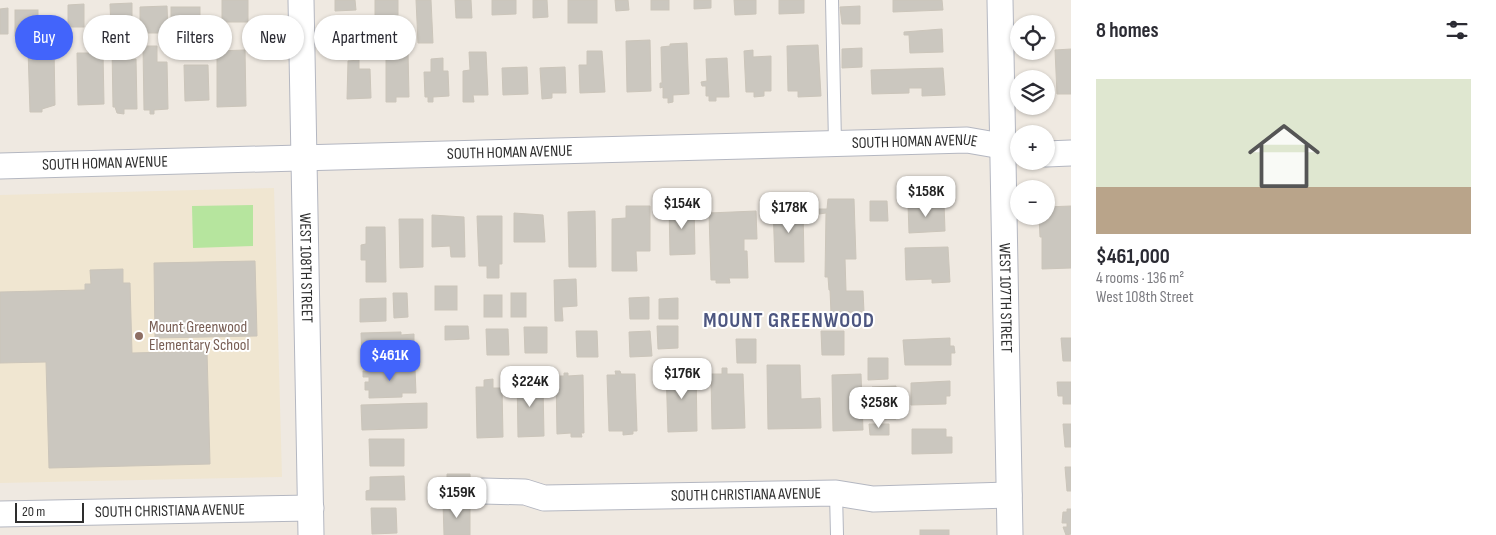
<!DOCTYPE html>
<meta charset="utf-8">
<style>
:root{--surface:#fff;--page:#f2f2f3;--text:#2b2b33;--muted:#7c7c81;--line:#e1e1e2;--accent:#4264fb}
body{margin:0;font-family:"Sofia Sans Condensed",sans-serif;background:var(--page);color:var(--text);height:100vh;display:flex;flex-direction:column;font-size:19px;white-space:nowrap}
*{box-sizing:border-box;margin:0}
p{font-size:16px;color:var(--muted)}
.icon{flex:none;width:28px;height:28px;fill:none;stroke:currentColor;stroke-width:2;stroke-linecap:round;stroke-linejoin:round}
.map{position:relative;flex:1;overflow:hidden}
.panel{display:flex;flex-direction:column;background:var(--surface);width:425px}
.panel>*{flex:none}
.guide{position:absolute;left:15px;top:15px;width:475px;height:45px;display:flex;gap:10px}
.fabs{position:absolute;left:1010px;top:15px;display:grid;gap:10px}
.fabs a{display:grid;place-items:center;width:45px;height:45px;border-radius:50%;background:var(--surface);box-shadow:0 1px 4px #0004;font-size:25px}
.scale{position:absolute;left:15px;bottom:12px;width:69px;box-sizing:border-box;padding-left:5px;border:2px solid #2e2e2e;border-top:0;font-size:14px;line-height:18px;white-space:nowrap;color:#2e2e2e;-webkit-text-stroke:4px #fff;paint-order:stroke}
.price{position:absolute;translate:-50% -42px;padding:0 11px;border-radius:10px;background:#fff;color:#222;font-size:16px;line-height:32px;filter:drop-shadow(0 1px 2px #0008)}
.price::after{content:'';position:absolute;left:50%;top:30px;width:15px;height:11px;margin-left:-8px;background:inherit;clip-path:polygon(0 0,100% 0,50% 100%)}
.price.current{background:var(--accent);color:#fff}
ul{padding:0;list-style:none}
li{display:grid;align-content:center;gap:10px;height:265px;padding:0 25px}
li+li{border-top:1px solid var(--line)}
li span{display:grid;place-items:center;height:155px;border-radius:0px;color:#555}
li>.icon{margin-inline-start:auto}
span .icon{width:90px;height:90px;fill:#fffc;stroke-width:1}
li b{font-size:21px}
h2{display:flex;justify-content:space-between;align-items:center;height:60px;padding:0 25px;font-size:21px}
.pill{padding:0 18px;border-radius:22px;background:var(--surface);box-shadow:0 1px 4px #0004;font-size:18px;line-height:45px}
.pill.current{background:var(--accent);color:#fff}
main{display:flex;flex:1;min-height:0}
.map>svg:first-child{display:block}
.education{fill:#f0e6d1}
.green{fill:#b6e59e}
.building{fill:#cbc7bf;stroke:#cbc5ba}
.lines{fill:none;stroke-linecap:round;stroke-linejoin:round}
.service-casing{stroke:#b4b7c1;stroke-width:14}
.minor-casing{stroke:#b4b7c1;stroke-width:27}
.service{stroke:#fff;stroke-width:12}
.minor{stroke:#fff;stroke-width:25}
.education-dot{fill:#8d6e63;stroke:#fff;stroke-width:2}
.labels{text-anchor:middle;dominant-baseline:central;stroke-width:4;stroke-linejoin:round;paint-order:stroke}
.street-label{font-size:16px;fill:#2e2e2e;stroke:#fff}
.education-label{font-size:16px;fill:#785e54;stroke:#fff;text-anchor:start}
.district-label{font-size:21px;font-weight:bold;letter-spacing:1px;fill:#4d5680;stroke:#fff}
</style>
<main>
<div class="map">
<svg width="1071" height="535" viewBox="0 0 1071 535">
<rect width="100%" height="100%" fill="#efe9e1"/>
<path class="education" d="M 274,188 L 282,477 L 0,483 L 0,195 Z"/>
<path class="green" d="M 253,205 L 253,246 L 193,248 L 192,206 Z"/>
<g class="building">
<rect x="222" y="0" width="26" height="22"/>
<path d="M 335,0 L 355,0 L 356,10 L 335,11 Z"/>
<rect x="375" y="0" width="23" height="18"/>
<path d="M 416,0 L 431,0 L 433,43 L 418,43 Z"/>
<path d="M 455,0 L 471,0 L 472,18 L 456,18 Z"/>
<path d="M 492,0 L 516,0 L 516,14 L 492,15 Z"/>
<path d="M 533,0 L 547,0 L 548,17 L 533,18 Z"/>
<rect x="568" y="0" width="29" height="23"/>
<path d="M 615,0 L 628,0 L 629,10 L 616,11 Z"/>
<rect x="651" y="0" width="18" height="10"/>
<path d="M 694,0 L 711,0 L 711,8 L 694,9 Z"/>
<path d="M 734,0 L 756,0 L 756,14 L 735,15 Z"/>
<path d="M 779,0 L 804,0 L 804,13 L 779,14 Z"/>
<path d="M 893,0 L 942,0 L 943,10 L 893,12 Z"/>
<path d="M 132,3 L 132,28 L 111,28 L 110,4 Z"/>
<path d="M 84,4 L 84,27 L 68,27 L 68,5 Z"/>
<path d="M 167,6 L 168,33 L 140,33 L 140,7 Z"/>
<path d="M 860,6 L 860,24 L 842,24 L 840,7 Z"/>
<rect x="171" y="7" width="29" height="26"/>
<path d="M 8,8 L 8,34 L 0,34 L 0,9 Z"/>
<rect x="15" y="10" width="23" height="26"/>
<path d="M 942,29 L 943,52 L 910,53 L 909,35 L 904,35 L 904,32 Z"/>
<path d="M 650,40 L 651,91 L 627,92 L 626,41 Z"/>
<path d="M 687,43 L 689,94 L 673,95 L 673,102 L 668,103 L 668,98 L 663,98 L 663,87 L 660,88 L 660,83 L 662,83 L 661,47 L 670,46 L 670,44 Z"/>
<path d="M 818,45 L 821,96 L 798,97 L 798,91 L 788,91 L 787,46 Z"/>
<path d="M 126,46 L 127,59 L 136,59 L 137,109 L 124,109 L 124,114 L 117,113 L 115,107 L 113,107 L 112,47 Z"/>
<path d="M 143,46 L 157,46 L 157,62 L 167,62 L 168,109 L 154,110 L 154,114 L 150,114 L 150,110 L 144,110 Z"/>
<path d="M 862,48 L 862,67 L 842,68 L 842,49 Z"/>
<path d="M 28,49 L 54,49 L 55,105 L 42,109 L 42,112 L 30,112 Z"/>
<path d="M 1071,49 L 1071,94 L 1057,94 L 1055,50 Z"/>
<path d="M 245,50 L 246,106 L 217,107 L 217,51 Z"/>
<path d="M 753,50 L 753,57 L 771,56 L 771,91 L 764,91 L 764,96 L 754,97 L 754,92 L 746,92 L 744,51 Z"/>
<path d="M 587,51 L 602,51 L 605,92 L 580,93 L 579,65 L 587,65 Z"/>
<path d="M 408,52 L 409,97 L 396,97 L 396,102 L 386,102 L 386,53 Z"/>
<path d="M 469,52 L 486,52 L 488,95 L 473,95 L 474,102 L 463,102 L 463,71 L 470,70 Z"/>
<path d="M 77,53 L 103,53 L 104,104 L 78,105 Z"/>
<path d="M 443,58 L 443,71 L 448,71 L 449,96 L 433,97 L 433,102 L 428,102 L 428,97 L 425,97 L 424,72 L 431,72 L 431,59 Z"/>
<path d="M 727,58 L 729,97 L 716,97 L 716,101 L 709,101 L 709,96 L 706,96 L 706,86 L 702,86 L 701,82 L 707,81 L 706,59 Z"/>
<path d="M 359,60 L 359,69 L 370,69 L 371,98 L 347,99 L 348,61 Z"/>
<path d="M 184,65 L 208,65 L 209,100 L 185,101 Z"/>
<path d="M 527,67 L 528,94 L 503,95 L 502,68 Z"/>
<path d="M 565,67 L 566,93 L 552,93 L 552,98 L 542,99 L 540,68 Z"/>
<path d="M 943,68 L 945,95 L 922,96 L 922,88 L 909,88 L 909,93 L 872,94 L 871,70 Z"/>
<path d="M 828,199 L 854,199 L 856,259 L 845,259 L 846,291 L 863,291 L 864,312 L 831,313 L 830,290 L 829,290 L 828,277 L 825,277 L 826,213 L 819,214 L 819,209 L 827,209 Z"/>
<path d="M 870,201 L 887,201 L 888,221 L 870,221 Z"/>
<path d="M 944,203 L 945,231 L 909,233 L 908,204 Z"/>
<path d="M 694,204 L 695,254 L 670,255 L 669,205 Z"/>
<path d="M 626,206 L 650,206 L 650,251 L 636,251 L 637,271 L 612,271 L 612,219 L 626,218 Z"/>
<path d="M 803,206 L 804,262 L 775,262 L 773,207 Z"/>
<path d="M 1071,206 L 1071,268 L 1042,269 L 1042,237 L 1040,237 L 1039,216 L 1046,216 L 1046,207 Z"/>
<path d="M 595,211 L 596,267 L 569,267 L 568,212 Z"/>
<path d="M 756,211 L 757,239 L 744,239 L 744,251 L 747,251 L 748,278 L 729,278 L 730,283 L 716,283 L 716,280 L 711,280 L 709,213 Z"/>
<path d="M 514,213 L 543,215 L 545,242 L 514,242 Z"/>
<path d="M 432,215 L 464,217 L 465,257 L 451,257 L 450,246 L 432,247 Z"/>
<path d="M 477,216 L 502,216 L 502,264 L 499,264 L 499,278 L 487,278 L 487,266 L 479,266 Z"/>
<path d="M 399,219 L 423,219 L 423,267 L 400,268 Z"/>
<path d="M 366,227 L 385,227 L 386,282 L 366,282 L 366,260 L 361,260 L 361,245 L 366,244 Z"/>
<path d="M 948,247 L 950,282 L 932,283 L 932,279 L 906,280 L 905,248 Z"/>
<path d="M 255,261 L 257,336 L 155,338 L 154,263 Z"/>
<path d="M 123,269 L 123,283 L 130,283 L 132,353 L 207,351 L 210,464 L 49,468 L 46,362 L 0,363 L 0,292 L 85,290 L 85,284 L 91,284 L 90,270 Z"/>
<path d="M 576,279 L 577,306 L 562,307 L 563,321 L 555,321 L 554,280 Z"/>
<rect x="435" y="286" width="22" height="24"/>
<path d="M 393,293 L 407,293 L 408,317 L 394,318 Z"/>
<rect x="511" y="293" width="15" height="24"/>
<rect x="484" y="295" width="18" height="22"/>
<path d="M 649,297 L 649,319 L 630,319 L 629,298 Z"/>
<path d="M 386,298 L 386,321 L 360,322 L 360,299 Z"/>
<path d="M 678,298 L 678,319 L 659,319 L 659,299 Z"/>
<path d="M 445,326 L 468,326 L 469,339 L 445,340 Z"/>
<path d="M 657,326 L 678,326 L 678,348 L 658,349 Z"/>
<path d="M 524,327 L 547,327 L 547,353 L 525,353 Z"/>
<path d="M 486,329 L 508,329 L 509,355 L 487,355 Z"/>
<path d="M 576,331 L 597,331 L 598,357 L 577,357 Z"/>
<path d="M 650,331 L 652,356 L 630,357 L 629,332 Z"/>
<path d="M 821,331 L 844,331 L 844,355 L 822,355 Z"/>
<path d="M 401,332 L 401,335 L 414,334 L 414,354 L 402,354 L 402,357 L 362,359 L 361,333 Z"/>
<path d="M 950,338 L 950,346 L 954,346 L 955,353 L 951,353 L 951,365 L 905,365 L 903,340 Z"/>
<path d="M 1061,338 L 1071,338 L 1071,361 L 1063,361 Z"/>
<path d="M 736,339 L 756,339 L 756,363 L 737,363 Z"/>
<path d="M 868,358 L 888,358 L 888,379 L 868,380 Z"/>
<path d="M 767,365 L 800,365 L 801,399 L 820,398 L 821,428 L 768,429 Z"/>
<path d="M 403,367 L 403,369 L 415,369 L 416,393 L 402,393 L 402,397 L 369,398 L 369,390 L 365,390 L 365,382 L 369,382 L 369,377 L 363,377 L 363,371 L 368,371 L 368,368 Z"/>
<path d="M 696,368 L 697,431 L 668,432 L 666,369 Z"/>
<path d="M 722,368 L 727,368 L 727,374 L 743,374 L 745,428 L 712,429 L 711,374 L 722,374 Z"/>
<path d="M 615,371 L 620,371 L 621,374 L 635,374 L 637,431 L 633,431 L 633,434 L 623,435 L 623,431 L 609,431 L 607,375 L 616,375 Z"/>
<path d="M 564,373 L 568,373 L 568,376 L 583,375 L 584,433 L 581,433 L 582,437 L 571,437 L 571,433 L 557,434 L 556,376 L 564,376 Z"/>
<path d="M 532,374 L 532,385 L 543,386 L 544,436 L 518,437 L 517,375 Z"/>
<path d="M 861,374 L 863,430 L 833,431 L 832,375 Z"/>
<path d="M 493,379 L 493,388 L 502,388 L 503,437 L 477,438 L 476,387 L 484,387 L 484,380 Z"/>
<path d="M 950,381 L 950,396 L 946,396 L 946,404 L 911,405 L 911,383 Z"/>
<path d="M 1057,382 L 1071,382 L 1071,404 L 1063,404 L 1063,396 L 1058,396 Z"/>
<path d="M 896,386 L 896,419 L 873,419 L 872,387 Z"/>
<path d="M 427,403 L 427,428 L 362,430 L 361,405 Z"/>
<path d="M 869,424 L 889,424 L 889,435 L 870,435 Z"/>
<path d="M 1063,424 L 1071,424 L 1071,447 L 1065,447 Z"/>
<path d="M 912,429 L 946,429 L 946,437 L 952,437 L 952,453 L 912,454 Z"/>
<path d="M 369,439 L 404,439 L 404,466 L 370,466 Z"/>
<path d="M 1065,467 L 1071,467 L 1071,491 L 1067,491 Z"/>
<path d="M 447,474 L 470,474 L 471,497 L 447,498 Z"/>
<path d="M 404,476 L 405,500 L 366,500 L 366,491 L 370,490 L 370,477 Z"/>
<path d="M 443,503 L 470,503 L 470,535 L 444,535 Z"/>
<path d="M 371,508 L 396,508 L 397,533 L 372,534 Z"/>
<path d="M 1067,509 L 1071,509 L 1071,534 L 1066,535 L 1063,527 L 1067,527 L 1067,523 L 1062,523 L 1063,512 L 1067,512 Z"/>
<rect x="920" y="530" width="29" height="5"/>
</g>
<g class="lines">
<defs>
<g id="service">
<path d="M 832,0 L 835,143"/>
<path d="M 836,493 L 837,535"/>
</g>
<g id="minor">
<path id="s1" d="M 301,0 L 311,535"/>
<path id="s2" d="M 1000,0 L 1010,535"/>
<path d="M 1046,154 L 1071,153"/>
<path id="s3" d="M 0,166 L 967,140 L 1019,149"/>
<path id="s4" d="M 483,491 L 525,492 L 544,498 L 836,493 L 873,499 L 1009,495"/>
<path id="s5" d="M 0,514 L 311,508"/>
</g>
</defs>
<use href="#service" class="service-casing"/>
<use href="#minor" class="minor-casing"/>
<use href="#service" class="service"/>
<use href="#minor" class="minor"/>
</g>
<circle class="education-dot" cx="139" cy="336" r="5"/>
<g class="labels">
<g class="street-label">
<text stroke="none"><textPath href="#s3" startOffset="915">SOUTH HOMAN AVENUE</textPath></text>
<text stroke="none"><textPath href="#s3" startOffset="510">SOUTH HOMAN AVENUE</textPath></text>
<text stroke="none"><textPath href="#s3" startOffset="105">SOUTH HOMAN AVENUE</textPath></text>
<text stroke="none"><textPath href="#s1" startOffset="268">WEST 108TH STREET</textPath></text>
<text stroke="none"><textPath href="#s2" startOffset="298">WEST 107TH STREET</textPath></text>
<text stroke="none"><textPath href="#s4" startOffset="264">SOUTH CHRISTIANA AVENUE</textPath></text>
<text stroke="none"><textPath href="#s5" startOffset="170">SOUTH CHRISTIANA AVENUE</textPath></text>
</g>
<g class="education-label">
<text x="149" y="327">Mount Greenwood<tspan x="149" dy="18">Elementary School</tspan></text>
</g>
<g class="district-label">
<text x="789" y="320">MOUNT GREENWOOD</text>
</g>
</g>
</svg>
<div class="fabs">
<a><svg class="icon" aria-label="locate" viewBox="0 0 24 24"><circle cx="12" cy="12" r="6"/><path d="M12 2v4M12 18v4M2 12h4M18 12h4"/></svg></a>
<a><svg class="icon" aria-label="layers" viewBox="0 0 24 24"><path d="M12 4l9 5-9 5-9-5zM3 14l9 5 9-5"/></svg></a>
<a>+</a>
<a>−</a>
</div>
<div class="scale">20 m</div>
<b class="price" style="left:926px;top:218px">$158K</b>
<b class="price" style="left:682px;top:230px">$154K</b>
<b class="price" style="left:789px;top:234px">$178K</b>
<b class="price current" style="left:390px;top:382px">$461K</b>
<b class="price" style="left:682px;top:400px">$176K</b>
<b class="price" style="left:530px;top:408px">$224K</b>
<b class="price" style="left:879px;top:429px">$258K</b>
<b class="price" style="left:457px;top:519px">$159K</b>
<div class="guide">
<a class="pill current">Buy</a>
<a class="pill">Rent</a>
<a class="pill">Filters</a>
<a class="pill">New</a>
<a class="pill">Apartment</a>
</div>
</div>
<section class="panel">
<h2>8 homes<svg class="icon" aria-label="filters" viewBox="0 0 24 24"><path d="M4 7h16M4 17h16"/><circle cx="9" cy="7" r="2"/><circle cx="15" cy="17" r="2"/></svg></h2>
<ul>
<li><span style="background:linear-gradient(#dfe7d0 70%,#b9a48a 0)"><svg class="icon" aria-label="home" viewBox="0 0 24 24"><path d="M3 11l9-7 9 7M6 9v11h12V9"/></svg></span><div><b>$461,000</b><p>4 rooms · 136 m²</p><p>West 108th Street</p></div></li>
</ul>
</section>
</main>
